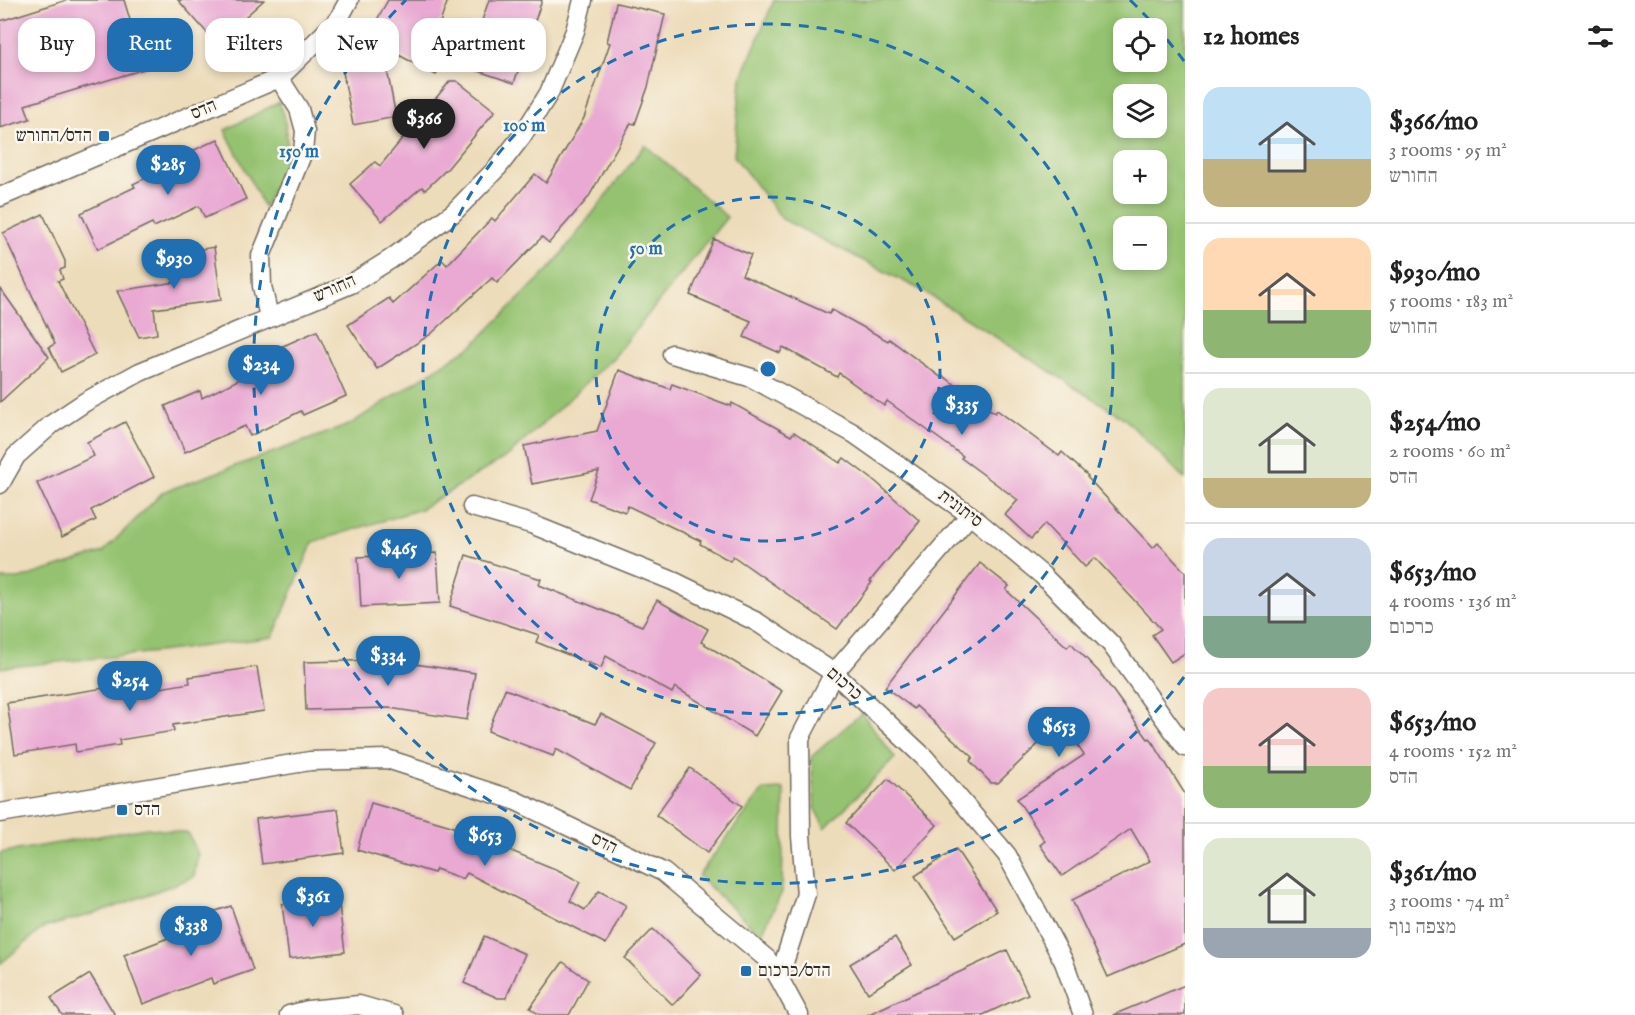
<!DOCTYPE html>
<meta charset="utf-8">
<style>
:root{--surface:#fff;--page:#f2f2f2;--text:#222;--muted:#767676;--line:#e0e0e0;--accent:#1f6fb2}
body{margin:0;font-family:"IM FELL English","Frank Ruhl Libre",serif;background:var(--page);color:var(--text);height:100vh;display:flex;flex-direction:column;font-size:22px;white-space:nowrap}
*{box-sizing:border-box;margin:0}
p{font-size:20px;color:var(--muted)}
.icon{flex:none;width:33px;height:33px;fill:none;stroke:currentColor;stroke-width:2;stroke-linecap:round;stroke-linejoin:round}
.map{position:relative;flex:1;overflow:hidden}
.sheet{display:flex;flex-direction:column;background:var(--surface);width:450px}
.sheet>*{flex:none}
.top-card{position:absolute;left:18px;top:18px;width:570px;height:54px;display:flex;gap:12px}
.buttons{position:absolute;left:1113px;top:18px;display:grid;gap:12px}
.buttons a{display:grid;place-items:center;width:54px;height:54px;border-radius:12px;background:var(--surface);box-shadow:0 3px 9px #0003;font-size:30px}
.price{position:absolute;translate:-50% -51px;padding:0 14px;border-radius:21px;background:var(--accent);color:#fff;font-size:20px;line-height:39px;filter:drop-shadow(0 2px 3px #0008)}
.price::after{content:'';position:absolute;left:50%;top:36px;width:18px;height:14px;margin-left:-9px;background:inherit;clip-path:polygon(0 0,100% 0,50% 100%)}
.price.on{background:#222;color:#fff}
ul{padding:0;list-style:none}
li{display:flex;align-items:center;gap:18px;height:150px;padding:0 18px}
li+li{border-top:2px solid var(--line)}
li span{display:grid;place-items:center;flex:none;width:168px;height:120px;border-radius:18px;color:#555}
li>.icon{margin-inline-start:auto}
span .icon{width:72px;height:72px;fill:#fffc;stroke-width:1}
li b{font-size:26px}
h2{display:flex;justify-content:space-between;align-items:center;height:72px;padding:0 18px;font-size:26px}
.chip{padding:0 21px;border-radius:18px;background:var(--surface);box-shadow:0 3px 9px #0003;font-size:21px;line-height:54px}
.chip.on{background:var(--accent);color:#fff}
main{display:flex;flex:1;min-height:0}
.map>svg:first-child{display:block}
.green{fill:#94c270;stroke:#60764e;stroke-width:1.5;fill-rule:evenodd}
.building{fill:#e9a9d3}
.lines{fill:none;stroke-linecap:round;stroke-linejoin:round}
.minor-casing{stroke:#6f695d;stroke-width:21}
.minor{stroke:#fff;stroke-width:18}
.ring{fill:none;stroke:#1f6fb2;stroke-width:3;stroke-dasharray:10 8}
.poi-dot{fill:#1f6fb2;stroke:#fbf7ec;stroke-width:2}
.labels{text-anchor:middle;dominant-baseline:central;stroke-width:5;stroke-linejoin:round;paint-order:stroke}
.street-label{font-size:18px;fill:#2b2b2b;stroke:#fbf7ec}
.poi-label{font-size:18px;fill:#2b2b2b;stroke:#fbf7ec;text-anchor:start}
.centre{fill:#1f6fb2;stroke:#fbf7ec;stroke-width:3}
.ring-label{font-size:18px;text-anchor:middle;font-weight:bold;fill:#1f6fb2;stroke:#fbf7ec;stroke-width:5;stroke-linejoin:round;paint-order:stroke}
</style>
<main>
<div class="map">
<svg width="1185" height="1015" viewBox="0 0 1185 1015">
<rect width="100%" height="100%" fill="#fbf7ec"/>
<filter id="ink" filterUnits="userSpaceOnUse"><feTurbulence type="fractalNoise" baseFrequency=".0167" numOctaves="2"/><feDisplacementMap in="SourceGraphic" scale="12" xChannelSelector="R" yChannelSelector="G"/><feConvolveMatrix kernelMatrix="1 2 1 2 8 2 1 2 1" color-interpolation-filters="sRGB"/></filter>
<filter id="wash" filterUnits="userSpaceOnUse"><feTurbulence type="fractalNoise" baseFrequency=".008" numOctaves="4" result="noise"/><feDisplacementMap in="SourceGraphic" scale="24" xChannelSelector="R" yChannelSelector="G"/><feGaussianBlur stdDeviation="1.35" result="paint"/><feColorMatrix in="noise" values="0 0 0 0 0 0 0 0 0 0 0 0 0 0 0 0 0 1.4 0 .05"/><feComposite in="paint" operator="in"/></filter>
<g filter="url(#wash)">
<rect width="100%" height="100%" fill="#eddcba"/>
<g class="green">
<path d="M 774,0 L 1185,0 L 1185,479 L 1124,418 L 921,290 L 782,219 L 734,156 L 741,79 ZM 1124,28 L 1156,28 L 1156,62 L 1124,62 ZM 1124,94 L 1156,94 L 1156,128 L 1124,128 ZM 1156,160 L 1156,194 L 1124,194 L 1124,160 ZM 1156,226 L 1156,260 L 1124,260 L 1124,226 Z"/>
<path d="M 279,102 L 285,120 L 289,163 L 264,207 L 225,130 Z"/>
<path d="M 645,145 L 727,217 L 614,357 L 509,455 L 421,509 L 313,542 L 273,637 L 167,651 L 0,668 L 0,579 L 19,579 L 103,552 L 163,492 L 349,425 L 473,345 L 552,266 Z"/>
<path d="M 862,713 L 895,758 L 825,828 L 815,809 L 811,757 Z"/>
<path d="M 784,789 L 782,892 L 761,935 L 698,876 L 763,790 Z"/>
<path d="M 147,828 L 188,833 L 198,854 L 194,877 L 107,910 L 43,928 L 0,964 L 0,853 Z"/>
</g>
<g id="blocks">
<g class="building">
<path d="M 67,0 L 124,0 L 136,40 L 181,26 L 191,55 L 25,105 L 30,119 L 0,128 L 0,21 Z"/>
<path d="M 178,0 L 264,0 L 216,43 Z"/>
<path d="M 388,0 L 448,0 L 437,31 L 440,32 L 428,54 L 422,52 L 441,67 L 436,75 L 367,38 Z"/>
<path d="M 489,0 L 542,0 L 514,83 L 466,67 Z"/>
<path d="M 616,3 L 665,14 L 648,87 L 635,124 L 631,123 L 588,198 L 549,243 L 542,237 L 497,283 L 492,278 L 431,334 L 377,369 L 348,325 L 389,298 L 393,304 L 442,260 L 447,265 L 492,218 L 495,221 L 535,174 L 546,183 L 584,118 L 610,43 L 607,42 Z"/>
<path d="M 385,59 L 396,117 L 353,125 L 342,67 Z"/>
<path d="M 450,81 L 457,81 L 495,111 L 448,168 L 425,190 L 422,187 L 382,221 L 350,184 L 375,162 L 380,166 Z"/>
<path d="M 218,139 L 246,199 L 205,218 L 199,206 L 154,227 L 152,223 L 98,249 L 81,213 L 135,187 L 133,184 L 179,162 L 177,158 Z"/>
<path d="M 43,214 L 65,261 L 65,268 L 60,270 L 63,279 L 58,281 L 95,355 L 61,372 L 49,347 L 55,344 L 3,233 Z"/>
<path d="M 714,239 L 751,255 L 742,275 L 829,314 L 832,310 L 888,341 L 889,339 L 942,378 L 943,376 L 995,413 L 997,410 L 1059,456 L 1062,452 L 1088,476 L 1087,477 L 1153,548 L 1158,543 L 1185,572 L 1185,653 L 1171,662 L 1152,635 L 1161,629 L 1095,558 L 1085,567 L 1045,524 L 1031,539 L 1005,515 L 1018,500 L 961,458 L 963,456 L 887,401 L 884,406 L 839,373 L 837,377 L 783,347 L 780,353 L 744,337 L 751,321 L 690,295 Z"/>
<path d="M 214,247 L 221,300 L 154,309 L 157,334 L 139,337 L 117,291 L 176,282 L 172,254 Z"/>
<path d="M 0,288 L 49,357 L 0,402 Z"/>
<path d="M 317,331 L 346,396 L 303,415 L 301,411 L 250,436 L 245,426 L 185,452 L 165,406 L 200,391 L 202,398 L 278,360 L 274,350 Z"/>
<path d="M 619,370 L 670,389 L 672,384 L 731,406 L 732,403 L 791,436 L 794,432 L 840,463 L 844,458 L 876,482 L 920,521 L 870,581 L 872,582 L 837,629 L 733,556 L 730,561 L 700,544 L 701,541 L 628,506 L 625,512 L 589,499 L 599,471 L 532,484 L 524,446 L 597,431 Z"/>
<path d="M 125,422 L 154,477 L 91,510 L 96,520 L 62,537 L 37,483 L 94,456 L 87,442 Z"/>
<path d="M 437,553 L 440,603 L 361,607 L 358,557 Z"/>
<path d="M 466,555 L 541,579 L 539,585 L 642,626 L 657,600 L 708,629 L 701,642 L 782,691 L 755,736 L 675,687 L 672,693 L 606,656 L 601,668 L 536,642 L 539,635 L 450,606 Z"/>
<path d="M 980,563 L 1009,586 L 1006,590 L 1067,647 L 1071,643 L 1100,673 L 1148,739 L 1150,738 L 1185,794 L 1185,944 L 1108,977 L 1072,900 L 1150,861 L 1131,829 L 1062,876 L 1040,845 L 1045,841 L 1017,799 L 1084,755 L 1061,722 L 998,783 L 991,783 L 970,761 L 973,757 L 916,706 L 914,709 L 885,687 Z"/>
<path d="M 388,660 L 475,673 L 467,720 L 389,708 L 306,710 L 304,662 Z"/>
<path d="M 257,667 L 264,711 L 173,725 L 174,731 L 119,740 L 120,745 L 76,752 L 75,744 L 15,754 L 7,703 L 111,687 L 113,696 L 190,683 L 189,677 Z"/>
<path d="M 505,689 L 595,724 L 601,714 L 656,743 L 630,790 L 556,749 L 553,756 L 488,731 Z"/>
<path d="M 690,768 L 742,806 L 707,853 L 656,815 Z"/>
<path d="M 888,779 L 937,825 L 895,870 L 846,823 Z"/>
<path d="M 371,803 L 448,825 L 560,871 L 580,882 L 570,901 L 585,910 L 599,891 L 626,905 L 606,944 L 467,873 L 463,879 L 436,869 L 434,873 L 357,850 Z"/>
<path d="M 338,809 L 344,853 L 262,864 L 256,819 Z"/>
<path d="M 956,849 L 997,911 L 955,937 L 915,876 Z"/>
<path d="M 338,897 L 345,952 L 289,959 L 282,904 Z"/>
<path d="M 231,906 L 253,970 L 213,984 L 211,978 L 143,1004 L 124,955 L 194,928 L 191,919 Z"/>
<path d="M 653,929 L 701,975 L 673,1005 L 625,958 Z"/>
<path d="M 484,936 L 525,954 L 506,998 L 498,998 L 464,983 Z"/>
<path d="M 895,937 L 912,965 L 868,993 L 850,964 Z"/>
<path d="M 1007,950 L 1028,994 L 983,1015 L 867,1015 Z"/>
<path d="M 563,962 L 588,980 L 569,1015 L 540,1015 L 530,1008 Z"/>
<path d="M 90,974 L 115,1015 L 62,1015 L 51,998 Z"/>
<path d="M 1185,985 L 1185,1015 L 1113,1015 Z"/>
</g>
</g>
</g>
<g filter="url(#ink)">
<use href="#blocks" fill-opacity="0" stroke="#6f695d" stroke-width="1.5"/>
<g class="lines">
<defs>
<g id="minor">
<path d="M 0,197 L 279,78 L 338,20 L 349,0"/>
<path d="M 269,317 L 262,286 L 261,256 L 303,152 L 305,131 L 299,109 L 279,78"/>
<path d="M 672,354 L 752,378 L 853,433 L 970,515 L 1042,575 L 1111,644 L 1185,747"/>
<path d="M 0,484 L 16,456 L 52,424 L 85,402 L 140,372 L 351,284 L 391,259 L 453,213 L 498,167 L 522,136 L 549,93 L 575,31 L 583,0"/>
<path d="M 472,507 L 531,524 L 673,581 L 757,622 L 834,673 L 925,758 L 1007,855 L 1064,962 L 1083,1015"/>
<path d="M 0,813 L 310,761 L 387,759 L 514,800 L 663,872 L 767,959 L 779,978 L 799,1015"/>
<path d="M 779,978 L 806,894 L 801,836 L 800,738 L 834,673 L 970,515"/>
<path d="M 289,1015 L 308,1010 L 359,1005 L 394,1015"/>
</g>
</defs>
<use href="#minor" class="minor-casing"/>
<use href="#minor" class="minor"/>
</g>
</g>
<g class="ring">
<circle cx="768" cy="369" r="172"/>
<circle cx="768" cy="369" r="345"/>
<path d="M1184 677A517 517 0 1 1 406 0M1130 0A517 517 0 0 1 1184 61"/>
</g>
<g class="poi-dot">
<rect x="98" y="130" width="12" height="12" rx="3"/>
<rect x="116" y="804" width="12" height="12" rx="3"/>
<rect x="740" y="965" width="12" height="12" rx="3"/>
</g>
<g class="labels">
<g class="street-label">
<text transform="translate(204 110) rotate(-23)">הדס</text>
<text transform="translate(335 289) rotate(-24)">החורש</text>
<text transform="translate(960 509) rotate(37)">סיתונית</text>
<text transform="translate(844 684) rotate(41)">כרכום</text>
<text transform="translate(604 844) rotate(26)">הדס</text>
</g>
<g class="poi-label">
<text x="92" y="136" text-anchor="end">הדס/החורש</text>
<text x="134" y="810">הדס</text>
<text x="758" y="971">הדס/כרכום</text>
</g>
</g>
<circle cx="768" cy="369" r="9" class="centre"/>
<g class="ring-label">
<text x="524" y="131">100 m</text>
<text x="299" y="157">150 m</text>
<text x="646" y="254">50 m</text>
</g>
</svg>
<div class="buttons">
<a><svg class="icon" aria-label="locate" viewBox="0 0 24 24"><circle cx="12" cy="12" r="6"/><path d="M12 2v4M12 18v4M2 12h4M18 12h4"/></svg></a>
<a><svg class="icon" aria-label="layers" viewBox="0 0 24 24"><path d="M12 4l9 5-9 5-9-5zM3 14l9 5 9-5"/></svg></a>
<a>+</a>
<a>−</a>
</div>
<b class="price on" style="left:424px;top:150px">$366</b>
<b class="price" style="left:168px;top:196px">$285</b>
<b class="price" style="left:174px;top:290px">$930</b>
<b class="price" style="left:261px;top:396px">$234</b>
<b class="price" style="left:962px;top:436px">$335</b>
<b class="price" style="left:399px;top:580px">$465</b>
<b class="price" style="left:388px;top:687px">$334</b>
<b class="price" style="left:130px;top:712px">$254</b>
<b class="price" style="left:1059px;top:758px">$653</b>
<b class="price" style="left:485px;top:867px">$653</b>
<b class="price" style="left:313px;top:928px">$361</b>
<b class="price" style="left:191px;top:957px">$338</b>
<div class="top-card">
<a class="chip">Buy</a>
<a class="chip on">Rent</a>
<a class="chip">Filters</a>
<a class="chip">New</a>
<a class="chip">Apartment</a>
</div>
</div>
<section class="sheet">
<h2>12 homes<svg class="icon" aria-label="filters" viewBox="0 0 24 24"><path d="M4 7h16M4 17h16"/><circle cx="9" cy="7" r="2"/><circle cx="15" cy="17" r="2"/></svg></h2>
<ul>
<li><span style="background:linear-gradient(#bfe0f5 60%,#c2b280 0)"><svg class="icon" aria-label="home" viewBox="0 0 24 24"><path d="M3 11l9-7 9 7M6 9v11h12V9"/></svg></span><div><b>$366/mo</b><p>3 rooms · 95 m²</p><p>החורש</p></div></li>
<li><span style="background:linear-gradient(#ffd9b3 60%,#8fb573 0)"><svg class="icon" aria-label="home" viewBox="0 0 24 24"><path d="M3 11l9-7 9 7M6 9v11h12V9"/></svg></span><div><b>$930/mo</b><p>5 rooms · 183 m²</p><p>החורש</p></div></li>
<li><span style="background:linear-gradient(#dfe7d0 75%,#c2b280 0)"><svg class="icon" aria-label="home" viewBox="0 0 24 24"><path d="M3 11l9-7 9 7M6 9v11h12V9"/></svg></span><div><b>$254/mo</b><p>2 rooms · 60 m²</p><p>הדס</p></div></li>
<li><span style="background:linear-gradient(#c9d6e8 65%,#7fa58c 0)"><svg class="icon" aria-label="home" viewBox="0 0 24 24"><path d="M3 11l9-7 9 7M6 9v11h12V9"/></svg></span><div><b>$653/mo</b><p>4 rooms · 136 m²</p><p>כרכום</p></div></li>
<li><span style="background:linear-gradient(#f6c9c9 65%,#8fb573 0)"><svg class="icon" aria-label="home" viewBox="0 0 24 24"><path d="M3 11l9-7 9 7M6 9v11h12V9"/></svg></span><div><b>$653/mo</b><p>4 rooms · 152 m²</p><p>הדס</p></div></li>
<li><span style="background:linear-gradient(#dfe7d0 75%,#9aa5b1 0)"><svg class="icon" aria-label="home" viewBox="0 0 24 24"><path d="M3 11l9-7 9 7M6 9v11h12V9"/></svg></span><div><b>$361/mo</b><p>3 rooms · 74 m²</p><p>מצפה נוף</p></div></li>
</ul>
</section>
</main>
